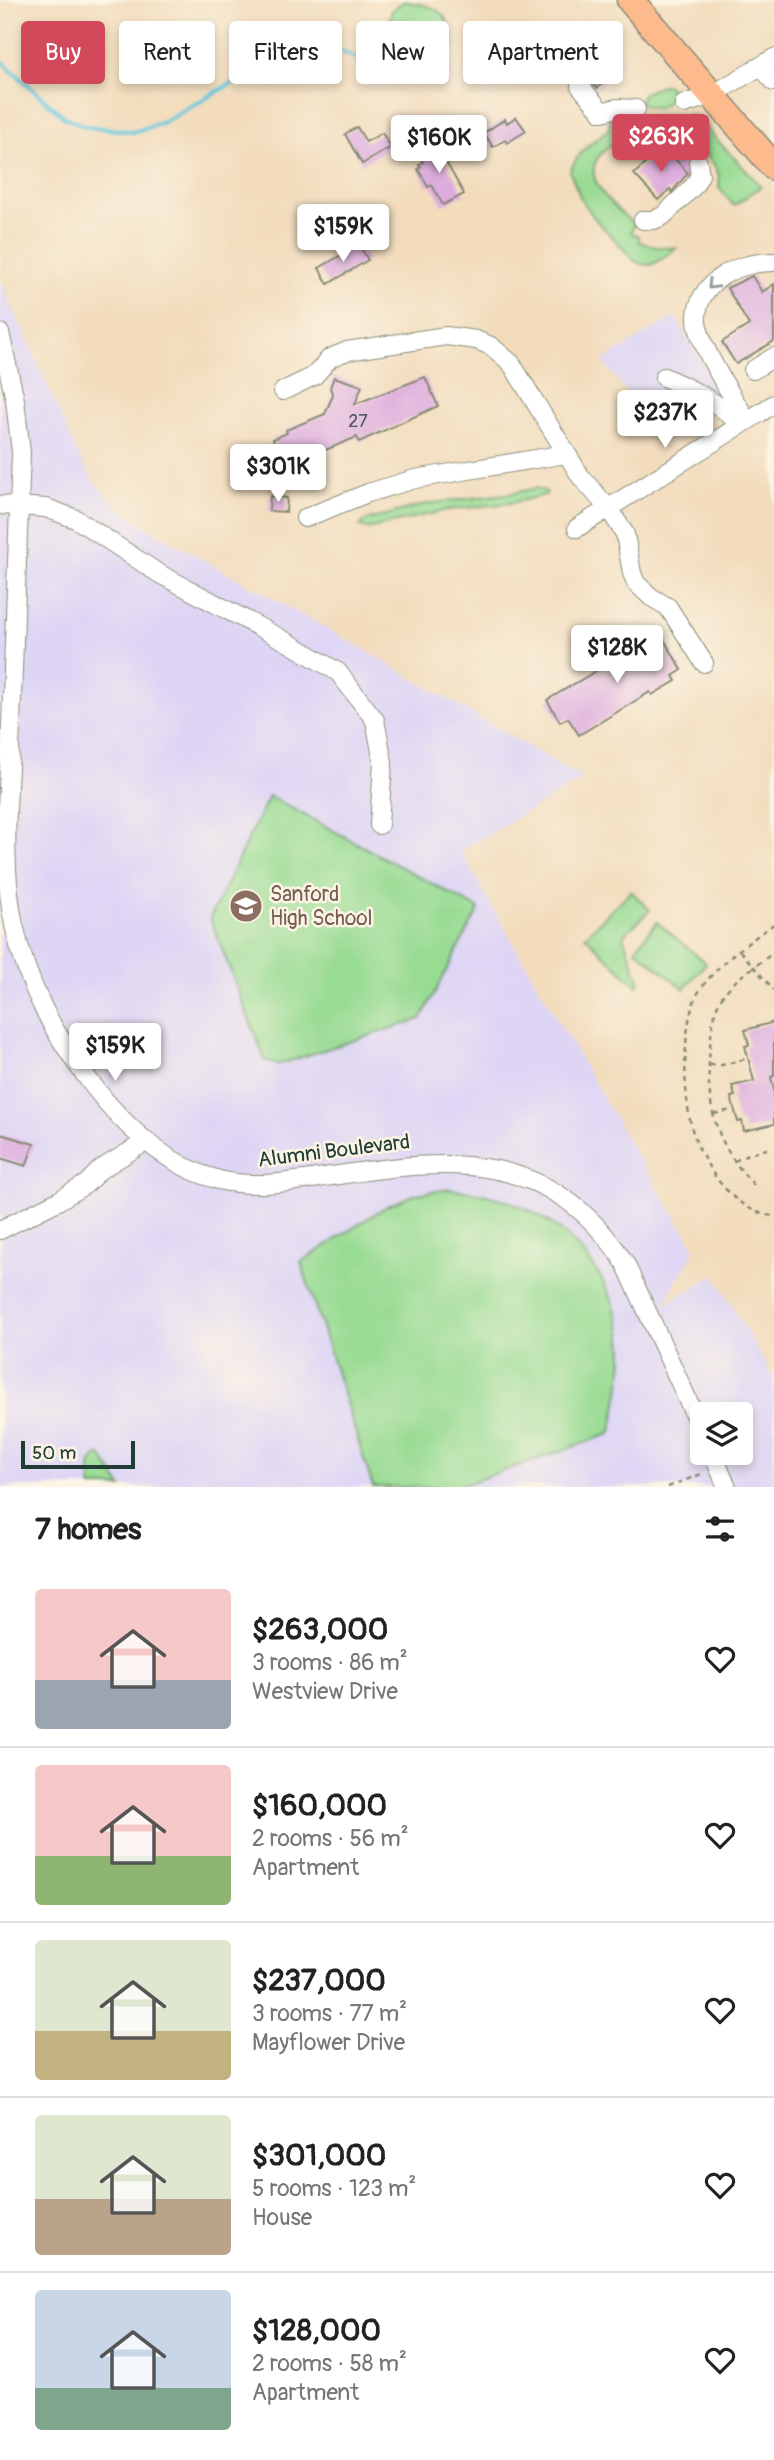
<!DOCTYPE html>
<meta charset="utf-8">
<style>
:root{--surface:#fff;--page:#f2f2f2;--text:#222;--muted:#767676;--line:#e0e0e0;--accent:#d1495b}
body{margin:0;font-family:Pangolin,sans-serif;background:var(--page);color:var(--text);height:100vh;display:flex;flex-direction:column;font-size:26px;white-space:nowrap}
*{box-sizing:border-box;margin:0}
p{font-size:23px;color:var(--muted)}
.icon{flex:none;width:38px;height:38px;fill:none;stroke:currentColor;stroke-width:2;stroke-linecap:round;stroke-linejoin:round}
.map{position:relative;height:1487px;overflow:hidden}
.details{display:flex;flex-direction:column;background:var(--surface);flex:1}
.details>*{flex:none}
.hud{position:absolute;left:21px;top:21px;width:733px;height:63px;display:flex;gap:14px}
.tools{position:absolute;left:690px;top:1402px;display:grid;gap:14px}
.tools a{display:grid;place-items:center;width:63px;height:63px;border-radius:7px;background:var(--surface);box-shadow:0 4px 10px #0003;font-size:35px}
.scale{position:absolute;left:21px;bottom:18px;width:114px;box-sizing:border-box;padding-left:7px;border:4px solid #1f3d34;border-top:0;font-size:19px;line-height:24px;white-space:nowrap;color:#1f3d34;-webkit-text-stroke:5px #fcf5e5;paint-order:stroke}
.price{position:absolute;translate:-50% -60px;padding:0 16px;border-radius:7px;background:#fff;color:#222;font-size:23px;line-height:46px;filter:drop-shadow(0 2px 4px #0008)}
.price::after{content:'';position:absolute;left:50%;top:42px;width:21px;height:16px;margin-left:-10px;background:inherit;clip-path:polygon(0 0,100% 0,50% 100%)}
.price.current{background:var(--accent);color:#fff}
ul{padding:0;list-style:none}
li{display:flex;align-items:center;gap:21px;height:175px;padding:0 35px}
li+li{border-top:2px solid var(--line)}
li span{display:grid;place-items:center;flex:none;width:196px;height:140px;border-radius:7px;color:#555}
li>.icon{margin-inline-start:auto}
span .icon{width:84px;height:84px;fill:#fffc;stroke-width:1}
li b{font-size:30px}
h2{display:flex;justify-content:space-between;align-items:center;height:84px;padding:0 35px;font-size:30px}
.pill{padding:0 24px;border-radius:7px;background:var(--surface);box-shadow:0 4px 10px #0003;font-size:24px;line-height:63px}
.pill.current{background:var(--accent);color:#fff}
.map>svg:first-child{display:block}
.built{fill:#ded5f5;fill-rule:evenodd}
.green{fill:#98db93;stroke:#5c8c64;stroke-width:2}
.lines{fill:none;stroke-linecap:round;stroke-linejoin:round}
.stream{stroke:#60c8dd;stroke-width:4.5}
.building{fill:#ddabde}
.minor-casing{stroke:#888c78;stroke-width:20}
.highway-casing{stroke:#888c78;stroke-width:29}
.path{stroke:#888c78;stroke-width:2.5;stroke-dasharray:5 5;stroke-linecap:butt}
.minor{stroke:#fff;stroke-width:18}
.highway{stroke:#fcba8d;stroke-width:26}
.oneway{stroke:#8f9e9a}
.labels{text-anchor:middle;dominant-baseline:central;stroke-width:5;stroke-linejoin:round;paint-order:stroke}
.number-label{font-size:18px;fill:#4e585e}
.education-label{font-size:21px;fill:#785e54;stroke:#fcf5e5;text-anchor:start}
.street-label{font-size:21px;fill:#1f3d34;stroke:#fcf5e5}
</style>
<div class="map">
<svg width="774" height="1487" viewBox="0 0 774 1487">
<rect width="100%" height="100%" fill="#fcf5e5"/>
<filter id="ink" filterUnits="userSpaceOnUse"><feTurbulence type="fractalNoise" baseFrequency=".0143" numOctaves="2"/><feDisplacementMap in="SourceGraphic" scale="14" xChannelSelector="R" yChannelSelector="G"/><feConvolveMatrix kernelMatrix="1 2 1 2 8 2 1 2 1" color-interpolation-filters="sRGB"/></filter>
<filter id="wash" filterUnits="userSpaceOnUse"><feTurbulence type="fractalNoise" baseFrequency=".00686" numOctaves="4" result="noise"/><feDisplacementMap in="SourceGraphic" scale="28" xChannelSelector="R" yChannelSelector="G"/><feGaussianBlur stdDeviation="1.57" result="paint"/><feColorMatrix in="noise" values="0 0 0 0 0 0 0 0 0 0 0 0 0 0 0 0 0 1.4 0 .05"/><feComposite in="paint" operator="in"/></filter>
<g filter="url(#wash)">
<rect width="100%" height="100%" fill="#f2dcbc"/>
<g class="built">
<path d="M 0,278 L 78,455 L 93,480 L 118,508 L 149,529 L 361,648 L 583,779 L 460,851 L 618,1124 L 695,1249 L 663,1305 L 714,1275 L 774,1379 L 774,1487 L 0,1487 ZM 702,1414 L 740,1414 L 740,1452 L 702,1452 Z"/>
<path d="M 675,316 L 719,393 L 657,428 L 602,361 Z"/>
</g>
<g class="green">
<path d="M 404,1 C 419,4 440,6 447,21 C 450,28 450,36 453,44 C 441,50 431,56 417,52 C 416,37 399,35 388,26 L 392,10 Z"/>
<path d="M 661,85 L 667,85 L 673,93 L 666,103 L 657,108 L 642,105 L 640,100 L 644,93 Z"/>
<path d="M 611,114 L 633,120 L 633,128 C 624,138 611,143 602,153 C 576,178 617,208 634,225 L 631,233 L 639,236 L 639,242 L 656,247 L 676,248 C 662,258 652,271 636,262 L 596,220 L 581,199 L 570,172 C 577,152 592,142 609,129 Z"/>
<path d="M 689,115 L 695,117 L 761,186 L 734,206 L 719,188 C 724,163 696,146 679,132 L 678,122 Z"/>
<path d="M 536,488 L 547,492 L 546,495 L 511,503 L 447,510 L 367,529 L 360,527 L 364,521 L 426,504 L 513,493 Z"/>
<path d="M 269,796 L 479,909 L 421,1019 L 277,1065 L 265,1060 L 210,918 Z"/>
<path d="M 631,891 L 650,910 L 623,936 L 640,982 L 637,986 L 585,936 Z"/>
<path d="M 657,922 L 706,963 L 684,989 L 635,949 Z"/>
<path d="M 450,1189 C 514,1195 568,1222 601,1278 C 611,1296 620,1317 622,1338 C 625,1356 621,1375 619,1392 C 616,1406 615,1420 610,1434 L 457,1487 L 373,1487 L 301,1262 L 387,1206 L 416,1194 Z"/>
<path d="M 100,1454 L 122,1487 L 91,1487 L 90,1464 Z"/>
</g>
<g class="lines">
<path class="stream" d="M 0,60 L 64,117 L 84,126 L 135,132 L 161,123 L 238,80 L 263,59 L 279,49 L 320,42 L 356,58 L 417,45"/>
</g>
<g id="blocks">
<g class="building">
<path d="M 597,35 L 621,62 L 602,79 L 604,82 L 597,88 L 579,69 L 594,54 L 586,45 Z"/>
<path d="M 516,117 L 526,131 L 507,143 L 505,140 L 493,147 L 484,133 L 505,119 L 507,123 Z"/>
<path d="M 357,127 L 366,142 L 382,133 L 391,147 L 362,164 L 345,134 Z"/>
<path d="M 431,144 L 440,156 L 442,155 L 464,194 L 443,205 L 432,185 L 428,187 L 418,169 L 421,167 L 419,165 L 423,162 L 417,153 Z"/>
<path d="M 664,147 L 688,173 L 672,192 L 670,189 L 658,200 L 634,174 Z"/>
<path d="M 359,245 L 368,260 L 328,284 L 319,268 Z"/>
<path d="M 752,276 L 762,292 L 774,284 L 774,341 L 736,364 L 722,342 L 749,325 L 727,288 Z"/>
<path d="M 334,377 L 362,386 L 355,404 L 425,377 L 438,406 L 359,442 L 357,437 L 284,467 L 273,439 L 287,433 L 286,430 L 325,414 L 333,395 L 330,388 Z"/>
<path d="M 270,496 L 287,498 L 286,512 L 269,511 Z"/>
<path d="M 660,633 L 682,670 L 673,676 L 676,681 L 652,695 L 650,692 L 579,735 L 568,718 L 560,722 L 547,700 Z"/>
<path d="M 774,1022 L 774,1076 L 771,1077 L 774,1089 L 774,1124 L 744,1131 L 742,1121 L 738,1122 L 731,1097 L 735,1096 L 732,1086 L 754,1081 L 745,1046 L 749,1045 L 745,1030 Z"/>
<path d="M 0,1134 L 34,1144 L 26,1166 L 0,1158 Z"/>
</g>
</g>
</g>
<g filter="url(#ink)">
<use href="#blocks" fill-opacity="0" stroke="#888c78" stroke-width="2"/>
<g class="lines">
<defs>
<g id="minor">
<path d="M 761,66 L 774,82"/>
<path d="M 580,86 L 602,112 L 617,108 L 636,109"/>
<path d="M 684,104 L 712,95 L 774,58"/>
<path d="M 643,220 L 654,220 L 663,216 L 694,186 L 700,175 L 698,162"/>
<path d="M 0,333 L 15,400 L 21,453 C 17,543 15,634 11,724 C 9,790 0,860 14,925 C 27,985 54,1035 91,1083 C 123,1125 166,1166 219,1180 C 256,1189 296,1181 332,1176 C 451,1158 550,1148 625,1263 L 702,1431"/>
<path d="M 753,370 L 774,357"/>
<path d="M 664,377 C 693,390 719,402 740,425"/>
<path d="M 283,391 L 314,376 L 330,358 L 347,351 L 446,336 L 476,340 L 491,346 L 511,363 L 581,477 L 609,509 L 625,534 L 632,573 L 636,583 L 651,597 L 668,607 L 704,663"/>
<path d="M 747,421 C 734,398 694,340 697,315 C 698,300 707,287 718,279 C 733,267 755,262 774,262"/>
<path d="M 0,505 L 46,508 L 76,519 L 158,573 L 289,643 L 338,672 L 375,720 L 383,762 L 379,825"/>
<path d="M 305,518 L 368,493 L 415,479 L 566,454"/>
<path d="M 577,528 L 774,404"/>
<path d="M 0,1230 L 58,1201 L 86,1184 L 101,1169 L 147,1141"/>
<path d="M 712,1452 L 727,1487"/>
</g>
<path id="highway" d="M 630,0 L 774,167"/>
</defs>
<use href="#minor" class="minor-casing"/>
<use href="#highway" class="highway-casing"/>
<g class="path">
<path d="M 774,924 C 750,941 709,970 696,997 C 681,1030 683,1102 694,1136 C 706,1170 736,1213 774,1216"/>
<path d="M 740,951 L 774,990"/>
<path d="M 710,1065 L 722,1065 L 745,1059"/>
<path d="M 714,1114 L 731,1110"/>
<path d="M 735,1161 L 746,1155 L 767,1149"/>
<path d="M 754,1185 C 714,1143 705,1103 710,1046 C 712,1027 713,1009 724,994 C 736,977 758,965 774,952"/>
<path d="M 668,1487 L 704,1473"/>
</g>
<use href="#minor" class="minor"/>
<use href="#highway" class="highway"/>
</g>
<defs><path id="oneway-chevron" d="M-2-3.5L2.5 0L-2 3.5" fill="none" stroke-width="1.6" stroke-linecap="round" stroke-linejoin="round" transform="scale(1.75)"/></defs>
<use class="oneway" href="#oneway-chevron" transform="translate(712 285) rotate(134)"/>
</g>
<defs>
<symbol id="school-disc" viewBox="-11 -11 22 22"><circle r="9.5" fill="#8d6e63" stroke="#fcf5e5"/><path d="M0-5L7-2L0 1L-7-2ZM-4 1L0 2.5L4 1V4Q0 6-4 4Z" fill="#fff"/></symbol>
</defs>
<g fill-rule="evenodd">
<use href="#school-disc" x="227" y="887" width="38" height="38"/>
</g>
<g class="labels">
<g class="number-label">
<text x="358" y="421">27</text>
</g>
<g class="education-label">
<text x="270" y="894">Sanford<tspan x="270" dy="24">High School</tspan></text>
</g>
<g class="street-label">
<text transform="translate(334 1151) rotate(-7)">Alumni Boulevard</text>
</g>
</g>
</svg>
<div class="tools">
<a><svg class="icon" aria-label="layers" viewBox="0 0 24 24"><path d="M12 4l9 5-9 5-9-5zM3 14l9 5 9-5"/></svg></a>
</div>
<div class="scale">50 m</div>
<b class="price current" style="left:661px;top:174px">$263K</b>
<b class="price" style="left:439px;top:175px">$160K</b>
<b class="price" style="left:343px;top:264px">$159K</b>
<b class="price" style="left:665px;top:450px">$237K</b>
<b class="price" style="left:278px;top:504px">$301K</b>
<b class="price" style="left:617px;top:685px">$128K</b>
<b class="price" style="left:115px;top:1083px">$159K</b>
<div class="hud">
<a class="pill current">Buy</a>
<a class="pill">Rent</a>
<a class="pill">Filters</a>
<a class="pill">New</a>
<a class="pill">Apartment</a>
</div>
</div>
<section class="details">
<h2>7 homes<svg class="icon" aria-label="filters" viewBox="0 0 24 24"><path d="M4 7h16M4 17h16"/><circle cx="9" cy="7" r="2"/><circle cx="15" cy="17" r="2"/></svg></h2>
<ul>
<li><span style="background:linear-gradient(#f6c9c9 65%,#9aa5b1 0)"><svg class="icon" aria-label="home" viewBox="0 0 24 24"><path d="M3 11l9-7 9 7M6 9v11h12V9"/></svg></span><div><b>$263,000</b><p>3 rooms · 86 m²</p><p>Westview Drive</p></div><svg class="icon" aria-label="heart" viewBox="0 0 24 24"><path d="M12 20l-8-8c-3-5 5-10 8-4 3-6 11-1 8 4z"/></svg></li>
<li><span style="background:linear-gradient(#f6c9c9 65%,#8fb573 0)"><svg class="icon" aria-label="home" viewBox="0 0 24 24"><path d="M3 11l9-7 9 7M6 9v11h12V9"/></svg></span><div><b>$160,000</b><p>2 rooms · 56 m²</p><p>Apartment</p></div><svg class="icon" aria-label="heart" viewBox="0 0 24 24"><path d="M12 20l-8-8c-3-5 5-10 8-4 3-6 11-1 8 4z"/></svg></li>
<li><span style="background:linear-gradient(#dfe7d0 65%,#c2b280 0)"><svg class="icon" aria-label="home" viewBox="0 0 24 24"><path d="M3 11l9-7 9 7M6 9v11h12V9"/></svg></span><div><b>$237,000</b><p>3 rooms · 77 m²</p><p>Mayflower Drive</p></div><svg class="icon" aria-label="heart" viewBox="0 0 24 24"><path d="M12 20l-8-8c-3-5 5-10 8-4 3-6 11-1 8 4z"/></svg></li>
<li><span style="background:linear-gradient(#dfe7d0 60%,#b9a48a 0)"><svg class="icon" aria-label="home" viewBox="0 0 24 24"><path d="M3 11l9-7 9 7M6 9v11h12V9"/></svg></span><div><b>$301,000</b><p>5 rooms · 123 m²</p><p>House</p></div><svg class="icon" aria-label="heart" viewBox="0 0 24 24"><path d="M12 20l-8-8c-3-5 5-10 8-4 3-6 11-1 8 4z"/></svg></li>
<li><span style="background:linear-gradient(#c9d6e8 70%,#7fa58c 0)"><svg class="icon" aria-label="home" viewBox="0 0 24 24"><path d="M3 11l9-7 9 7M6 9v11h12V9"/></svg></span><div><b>$128,000</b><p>2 rooms · 58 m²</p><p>Apartment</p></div><svg class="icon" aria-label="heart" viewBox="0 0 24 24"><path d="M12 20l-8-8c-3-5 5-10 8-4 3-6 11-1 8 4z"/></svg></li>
</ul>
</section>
